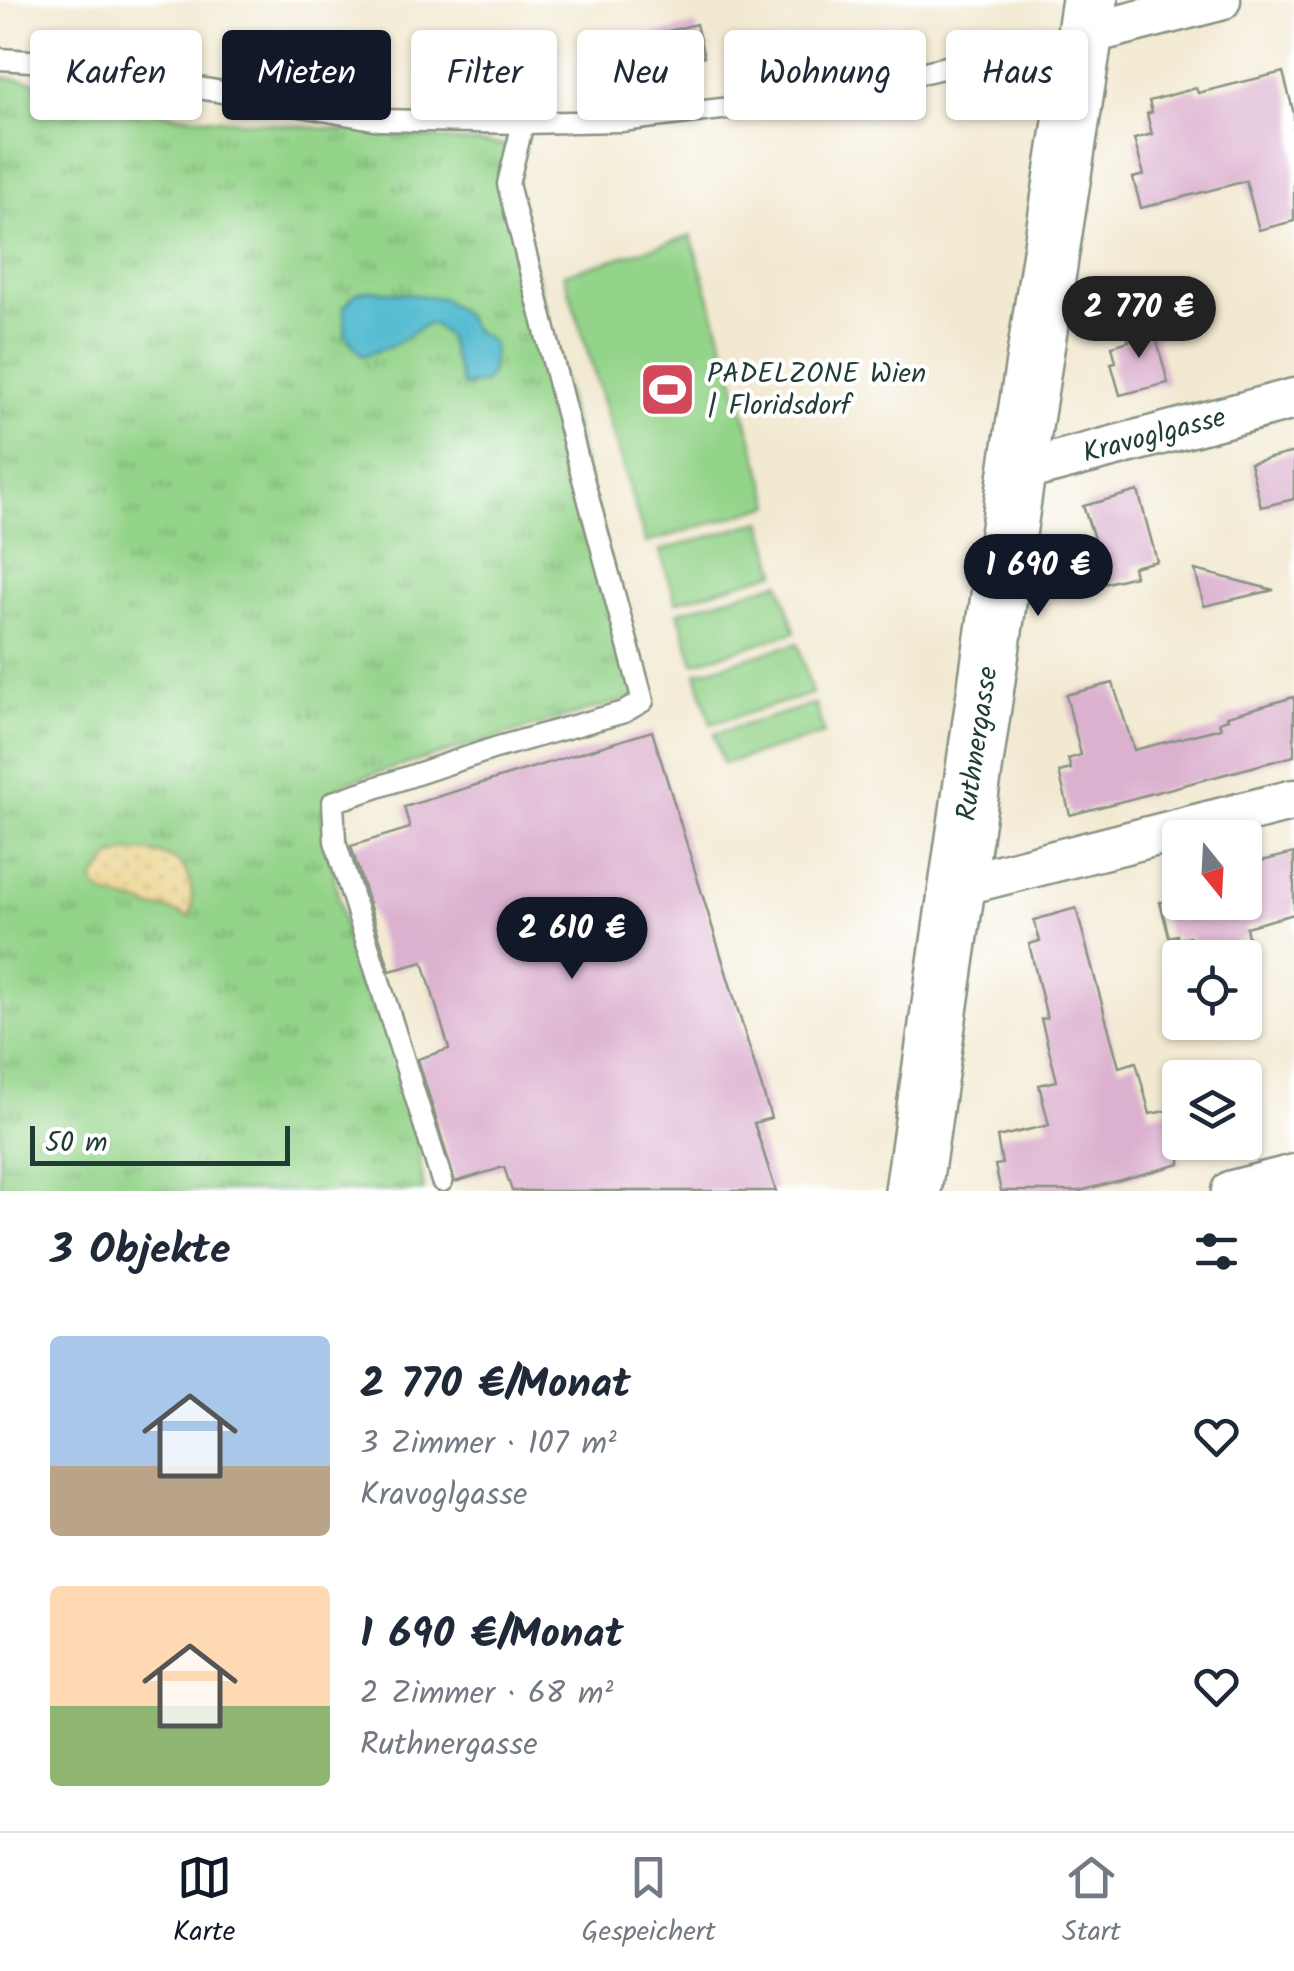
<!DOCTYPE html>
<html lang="de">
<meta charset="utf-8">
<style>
:root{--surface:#fff;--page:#f2f2f3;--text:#1f2937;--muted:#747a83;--line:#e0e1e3;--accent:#111827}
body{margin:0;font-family:Kalam,sans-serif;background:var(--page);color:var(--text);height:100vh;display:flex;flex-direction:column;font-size:38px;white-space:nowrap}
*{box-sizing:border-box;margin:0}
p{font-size:32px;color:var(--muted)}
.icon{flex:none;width:55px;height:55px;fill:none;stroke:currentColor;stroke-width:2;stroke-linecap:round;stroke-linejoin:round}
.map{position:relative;height:1191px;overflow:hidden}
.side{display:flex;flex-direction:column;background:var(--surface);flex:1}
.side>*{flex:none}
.top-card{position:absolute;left:30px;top:30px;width:1235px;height:90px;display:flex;gap:20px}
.needle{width:65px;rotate:162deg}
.fabs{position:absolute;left:1162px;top:820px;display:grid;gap:20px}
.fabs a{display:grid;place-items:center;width:100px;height:100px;border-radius:10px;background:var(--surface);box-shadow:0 2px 8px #0004;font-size:50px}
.scale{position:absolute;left:30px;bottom:25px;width:260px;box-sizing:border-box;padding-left:10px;border:5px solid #1f3d34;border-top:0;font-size:28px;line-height:35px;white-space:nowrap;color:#1f3d34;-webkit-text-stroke:8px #fff;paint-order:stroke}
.price{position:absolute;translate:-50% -85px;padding:0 22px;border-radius:35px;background:var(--accent);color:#fff;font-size:32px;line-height:65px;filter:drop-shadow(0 2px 5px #0008)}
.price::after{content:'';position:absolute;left:50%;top:60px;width:30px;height:22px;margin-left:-15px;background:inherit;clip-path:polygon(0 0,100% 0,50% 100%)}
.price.on{background:#222;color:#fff}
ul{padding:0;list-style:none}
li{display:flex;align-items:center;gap:30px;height:250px;padding:0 50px}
li span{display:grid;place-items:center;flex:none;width:280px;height:200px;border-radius:10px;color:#555}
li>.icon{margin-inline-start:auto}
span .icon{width:120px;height:120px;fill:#fffc;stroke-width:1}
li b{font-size:42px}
h2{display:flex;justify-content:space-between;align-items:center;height:120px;padding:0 50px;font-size:42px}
.chip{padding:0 35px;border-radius:10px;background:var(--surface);box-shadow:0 2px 8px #0004;font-size:35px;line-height:90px}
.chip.on{background:var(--accent);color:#fff}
.tabs{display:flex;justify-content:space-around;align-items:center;height:140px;border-top:2px solid var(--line);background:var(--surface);font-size:28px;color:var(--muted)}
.tabs a{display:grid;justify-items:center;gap:5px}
.tabs .on{color:var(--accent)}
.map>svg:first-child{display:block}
.grass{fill:url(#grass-tufts);stroke:#5a885f;stroke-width:2.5}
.sand{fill:url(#sand-dots);stroke:#868c69;stroke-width:2.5}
.pitch{fill:#94d48a;stroke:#5a885f;stroke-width:2.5}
.water{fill:#54bcd1;stroke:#3a7c82;stroke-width:2.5}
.building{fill:#dcb1cf}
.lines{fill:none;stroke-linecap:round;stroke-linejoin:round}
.lane-casing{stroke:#889382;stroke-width:25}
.street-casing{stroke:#889382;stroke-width:45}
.secondary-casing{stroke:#889382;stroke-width:60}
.lane{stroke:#fff;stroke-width:20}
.street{stroke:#fff;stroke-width:40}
.secondary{stroke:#fff;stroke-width:55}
.labels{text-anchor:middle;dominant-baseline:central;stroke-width:8;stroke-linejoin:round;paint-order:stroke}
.poi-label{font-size:28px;fill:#1f3d34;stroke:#fff;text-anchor:start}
.street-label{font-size:28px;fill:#1f3d34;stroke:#fff}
</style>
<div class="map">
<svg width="1294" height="1191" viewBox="0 0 1294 1191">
<defs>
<pattern id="grass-tufts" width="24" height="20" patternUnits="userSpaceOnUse" patternTransform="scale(2.5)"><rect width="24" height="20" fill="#94d48a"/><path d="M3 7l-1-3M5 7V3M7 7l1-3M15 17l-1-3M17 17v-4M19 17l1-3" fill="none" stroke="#78ad72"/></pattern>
<pattern id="sand-dots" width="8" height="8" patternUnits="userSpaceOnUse" patternTransform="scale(2.5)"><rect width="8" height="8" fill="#eeda9e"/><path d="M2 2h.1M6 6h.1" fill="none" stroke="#ccbc89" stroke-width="1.8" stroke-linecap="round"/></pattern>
</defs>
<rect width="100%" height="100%" fill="#fff"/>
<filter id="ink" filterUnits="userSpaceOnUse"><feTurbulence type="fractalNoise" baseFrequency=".01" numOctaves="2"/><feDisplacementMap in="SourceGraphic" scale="20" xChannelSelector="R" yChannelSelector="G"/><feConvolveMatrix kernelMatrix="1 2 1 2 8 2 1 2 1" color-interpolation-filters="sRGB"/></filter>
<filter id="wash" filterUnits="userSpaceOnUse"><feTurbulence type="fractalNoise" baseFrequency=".0048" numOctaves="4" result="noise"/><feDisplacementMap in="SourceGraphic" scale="40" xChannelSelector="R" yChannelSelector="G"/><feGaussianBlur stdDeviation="2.25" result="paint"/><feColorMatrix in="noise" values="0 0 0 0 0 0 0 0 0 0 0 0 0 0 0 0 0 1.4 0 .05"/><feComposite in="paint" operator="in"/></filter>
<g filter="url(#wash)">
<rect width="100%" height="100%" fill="#f2e9d1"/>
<path class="grass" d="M 0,77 L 84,88 L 174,115 L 504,145 L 641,695 L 347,782 L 330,795 L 321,812 L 354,974 L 374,1010 L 401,1027 L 424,1191 L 0,1191 Z"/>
<path class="sand" d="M 133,851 C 181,851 197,869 191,917 L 163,908 L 153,909 L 138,903 L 108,896 L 96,889 L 94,879 L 112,856 Z"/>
<g class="pitch">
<path d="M 691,236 L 772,505 L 646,543 L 564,274 Z"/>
<path d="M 762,521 L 777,572 L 676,602 L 660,551 Z"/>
<path d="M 780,582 L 795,632 L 694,663 L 678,612 Z"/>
<path d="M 798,643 L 812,694 L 711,724 L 696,673 Z"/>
<path d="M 815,704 L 824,734 L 723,764 L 714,734 Z"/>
</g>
<path class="water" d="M 372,290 L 442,298 L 463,314 L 475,331 L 491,341 L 494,351 L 491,373 L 484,383 L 467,386 L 462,384 L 447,336 L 433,324 L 425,325 L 392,346 L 362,356 L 346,336 L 344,307 L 356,293 Z"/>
<g id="blocks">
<g class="building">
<path d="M 696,24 L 704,56 L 658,68 L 649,36 Z"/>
<path d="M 1283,72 L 1294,114 L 1294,221 L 1259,230 L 1246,181 L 1141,208 L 1133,178 L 1144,175 L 1134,139 L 1152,134 L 1147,114 L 1152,112 L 1149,101 L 1196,88 L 1198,93 Z"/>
<path d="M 1152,322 L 1168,383 L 1120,395 L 1111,363 L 1116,362 L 1112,346 L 1129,341 L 1126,329 Z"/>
<path d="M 1294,452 L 1294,499 L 1261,507 L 1250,463 Z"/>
<path d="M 1138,491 L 1157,561 L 1133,567 L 1135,576 L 1099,585 L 1091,555 L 1099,553 L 1083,506 Z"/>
<path d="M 1195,570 L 1274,590 L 1204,606 Z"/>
<path d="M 1113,683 L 1134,750 L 1221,728 L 1219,722 L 1228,719 L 1227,716 L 1294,697 L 1294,756 L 1070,815 L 1059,772 L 1071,769 L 1068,759 L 1081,755 L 1066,695 Z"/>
<path d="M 652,731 L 771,1118 L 754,1123 L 776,1191 L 512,1191 L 504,1167 L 455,1182 L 418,1059 L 449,1049 L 423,962 L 390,971 L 351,846 L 410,828 L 404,807 Z"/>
<path d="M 1294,853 L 1294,914 L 1246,927 L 1248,937 L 1236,941 L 1237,949 L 1205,958 L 1195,958 L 1189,936 L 1178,940 L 1177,935 L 1169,937 L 1160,902 L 1245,902 L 1245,865 Z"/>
<path d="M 1076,908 L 1119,1067 L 1136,1062 L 1150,1114 L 1180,1108 L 1180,1164 L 1080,1191 L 1001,1191 L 995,1165 L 1002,1164 L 997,1137 L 1049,1125 L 1039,1085 L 1057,1081 L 1041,1019 L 1047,1018 L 1029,944 L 1040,941 L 1034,920 Z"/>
</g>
</g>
</g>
<g filter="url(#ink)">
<use href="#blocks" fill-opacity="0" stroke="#889382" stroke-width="2.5"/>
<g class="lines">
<defs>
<g id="lane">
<path d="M 0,59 L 59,63 L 379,120 L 523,123 L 621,121 L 814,98 L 1079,36"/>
<path d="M 442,1181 L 335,841 L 333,802 L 495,748 L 624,712 L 643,701 L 579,464 L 508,184 L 523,123"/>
</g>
<g id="street">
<path d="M 1084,35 L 1220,0"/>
<path id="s1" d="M 1017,472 L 1294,399"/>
<path d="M 957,886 L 1294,800"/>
<path d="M 1232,1191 L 1294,1175"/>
</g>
<g id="secondary">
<path id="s2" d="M 913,1191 L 1017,472 L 1090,0"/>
</g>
</defs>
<use href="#lane" class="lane-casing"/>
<use href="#street" class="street-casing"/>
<use href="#secondary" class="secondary-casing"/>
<use href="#lane" class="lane"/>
<use href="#street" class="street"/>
<use href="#secondary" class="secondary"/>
</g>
</g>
<defs>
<symbol id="stadium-square" viewBox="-11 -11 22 22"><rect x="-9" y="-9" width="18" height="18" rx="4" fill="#d1495b" stroke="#fff"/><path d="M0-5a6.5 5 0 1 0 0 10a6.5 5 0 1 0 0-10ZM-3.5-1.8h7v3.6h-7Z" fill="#fff"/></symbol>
</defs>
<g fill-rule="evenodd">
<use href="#stadium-square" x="636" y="358" width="63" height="63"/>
</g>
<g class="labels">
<g class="poi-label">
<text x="707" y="374">PADELZONE Wien<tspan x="707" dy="32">| Floridsdorf</tspan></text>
</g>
<g class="street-label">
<text stroke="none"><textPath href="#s1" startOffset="142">Kravoglgasse</textPath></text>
<text stroke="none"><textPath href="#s2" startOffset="452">Ruthnergasse</textPath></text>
</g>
</g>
</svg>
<div class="fabs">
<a><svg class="needle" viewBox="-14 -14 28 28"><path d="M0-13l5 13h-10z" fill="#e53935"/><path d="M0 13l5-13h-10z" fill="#747a83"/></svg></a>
<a><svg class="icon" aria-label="locate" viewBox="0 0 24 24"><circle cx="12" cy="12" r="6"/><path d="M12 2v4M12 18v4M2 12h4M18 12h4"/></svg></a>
<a><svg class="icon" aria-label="layers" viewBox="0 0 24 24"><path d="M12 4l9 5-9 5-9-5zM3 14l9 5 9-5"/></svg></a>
</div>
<div class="scale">50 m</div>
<b class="price on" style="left:1139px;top:361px">2 770 €</b>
<b class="price" style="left:1038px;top:619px">1 690 €</b>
<b class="price" style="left:572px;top:982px">2 610 €</b>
<div class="top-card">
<a class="chip">Kaufen</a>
<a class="chip on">Mieten</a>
<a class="chip">Filter</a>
<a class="chip">Neu</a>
<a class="chip">Wohnung</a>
<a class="chip">Haus</a>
</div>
</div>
<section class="side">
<h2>3 Objekte<svg class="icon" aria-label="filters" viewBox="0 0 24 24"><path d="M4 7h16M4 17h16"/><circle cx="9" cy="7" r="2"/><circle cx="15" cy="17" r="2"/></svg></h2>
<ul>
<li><span style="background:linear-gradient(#a9c7e8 65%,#b9a48a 0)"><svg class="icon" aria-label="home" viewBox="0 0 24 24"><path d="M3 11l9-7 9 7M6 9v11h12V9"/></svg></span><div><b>2 770 €/Monat</b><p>3 Zimmer · 107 m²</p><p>Kravoglgasse</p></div><svg class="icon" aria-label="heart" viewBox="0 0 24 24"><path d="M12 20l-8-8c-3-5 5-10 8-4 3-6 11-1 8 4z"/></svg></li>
<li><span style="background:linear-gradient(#ffd9b3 60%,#8fb573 0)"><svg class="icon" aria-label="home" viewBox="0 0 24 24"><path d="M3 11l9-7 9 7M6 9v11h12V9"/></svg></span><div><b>1 690 €/Monat</b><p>2 Zimmer · 68 m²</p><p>Ruthnergasse</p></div><svg class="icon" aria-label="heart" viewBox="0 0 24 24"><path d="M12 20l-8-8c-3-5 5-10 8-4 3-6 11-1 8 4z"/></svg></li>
</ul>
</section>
<nav class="tabs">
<a class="on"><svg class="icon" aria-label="map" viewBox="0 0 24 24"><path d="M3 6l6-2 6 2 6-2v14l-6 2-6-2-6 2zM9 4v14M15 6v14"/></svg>Karte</a>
<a><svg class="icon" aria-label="saved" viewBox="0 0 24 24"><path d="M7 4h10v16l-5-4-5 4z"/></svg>Gespeichert</a>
<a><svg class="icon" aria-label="home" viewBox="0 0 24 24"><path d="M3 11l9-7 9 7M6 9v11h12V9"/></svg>Start</a>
</nav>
